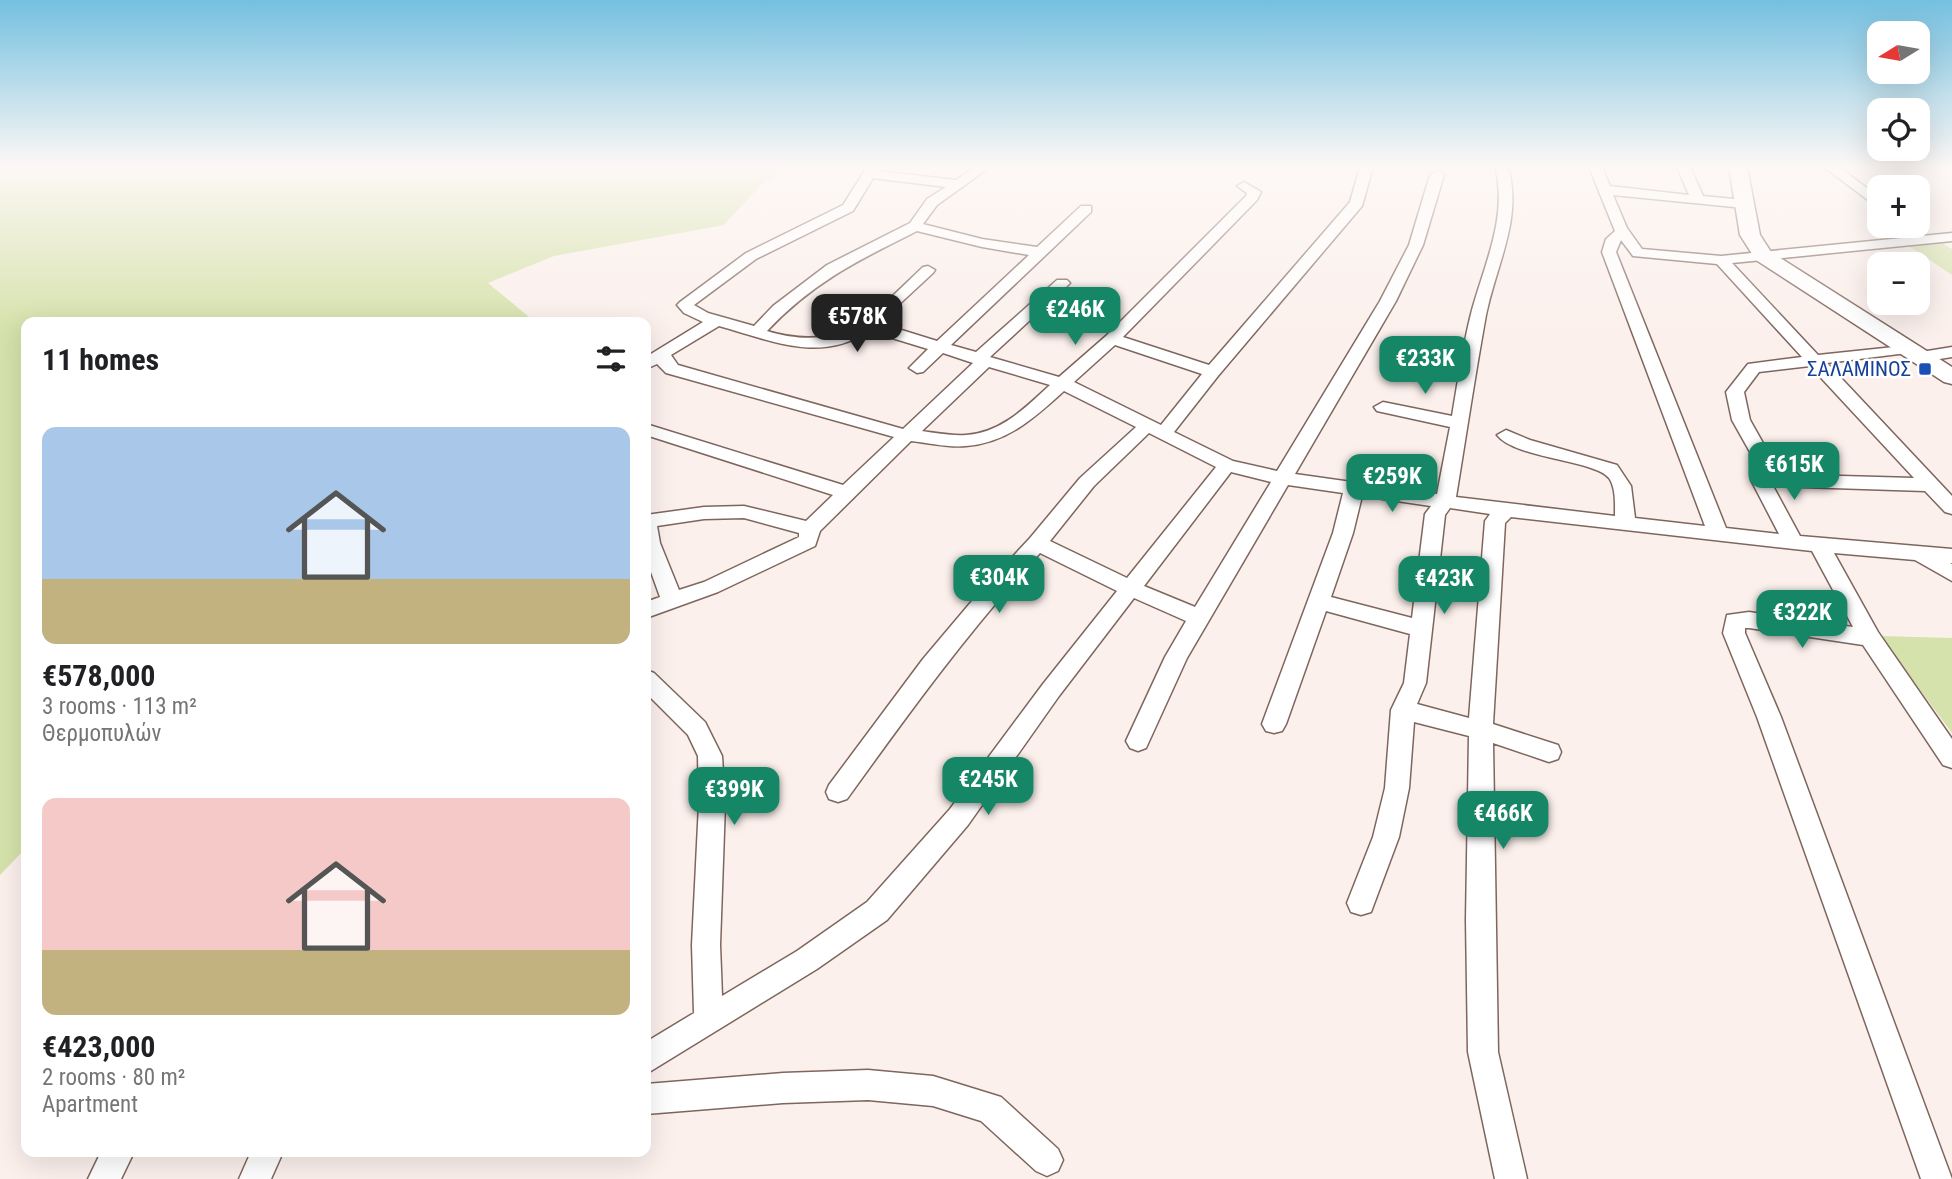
<!DOCTYPE html>
<meta charset="utf-8">
<style>
:root{--surface:#fff;--page:#f6f6f6;--text:#202124;--muted:#757577;--accent:#168766}
body{margin:0;font-family:"Roboto Condensed",sans-serif;background:var(--page);color:var(--text);height:100vh;display:flex;flex-direction:column;font-size:26px;white-space:nowrap}
*{box-sizing:border-box;margin:0}
p{font-size:23px;color:var(--muted)}
.icon{flex:none;width:38px;height:38px;fill:none;stroke:currentColor;stroke-width:2;stroke-linecap:round;stroke-linejoin:round}
.map{position:relative;flex:1;overflow:hidden}
.details{position:absolute;left:21px;top:317px;width:630px;height:840px;display:flex;flex-direction:column;background:var(--surface);border-radius:14px;box-shadow:0 7px 28px #0002}
.details>*{flex:none}
.needle{width:46px;rotate:259deg}
.tools{position:absolute;left:1867px;top:21px;display:grid;gap:14px}
.tools a{display:grid;place-items:center;width:63px;height:63px;border-radius:14px;background:var(--surface);box-shadow:0 7px 28px #0002;font-size:35px}
.price{position:absolute;translate:-50% -60px;padding:0 16px;border-radius:14px;background:var(--accent);color:#fff;font-size:23px;line-height:46px;filter:drop-shadow(0 2px 4px #0008)}
.price::after{content:'';position:absolute;left:50%;top:42px;width:21px;height:16px;margin-left:-10px;background:inherit;clip-path:polygon(0 0,100% 0,50% 100%)}
.price.active{background:#222;color:#fff}
ul{padding:0;list-style:none}
li{display:grid;align-content:center;gap:14px;height:371px;padding:0 21px}
li span{display:grid;place-items:center;height:217px;border-radius:14px;color:#555}
li>.icon{margin-inline-start:auto}
span .icon{width:126px;height:126px;fill:#fffc;stroke-width:1}
li b{font-size:30px}
h2{display:flex;justify-content:space-between;align-items:center;height:84px;padding:0 21px;font-size:30px}
.map>svg:first-child{display:block}
.green{fill:#d6e2ab}
.lines{fill:none;stroke-linecap:round;stroke-linejoin:round}
.street-casing{stroke:#7e665d;stroke-width:3}
.secondary-casing{stroke:#7e665d;stroke-width:3}
.street{fill:#fff;fill-rule:evenodd}
.secondary{fill:#fff;fill-rule:evenodd}
.transit-dot{fill:#1a4fb4;stroke:#fff;stroke-width:2.5}
.labels{text-anchor:middle;dominant-baseline:central;stroke-width:5;stroke-linejoin:round;paint-order:stroke}
.far-transit-label{font-size:21px;fill:#164399;stroke:#fff;text-anchor:end}
</style>
<div class="map">
<svg width="1952" height="1179" viewBox="0 0 1952 1179">
<rect width="100%" height="100%" fill="#fbf0ec"/>
<g class="green">
<path d="M 0,167 L 792,167 L 761,185 L 724,225 L 554,256 L 488,283 L 535,322 L 26,322 L 26,848 L 0,875 Z"/>
<path d="M 1937,240 L 1952,249 L 1952,275 L 1906,244 Z"/>
<path d="M 1880,636 L 1952,638 L 1952,733 Z"/>
</g>
<g class="lines">
<defs>
<g id="street">
<path d="M 867,167 L 880,167 L 878,171 L 956,180 L 975,167 L 990,167 L 937,205 L 923,224 L 982,239 L 1037,247 L 1081,206 L 1091,206 L 1091,212 L 951,345 L 976,352 L 1057,280 L 1067,280 L 1070,283 L 1067,286 L 990,357 L 1059,377 L 1106,336 L 1246,196 L 1247,193 L 1237,186 L 1244,182 L 1261,192 L 1257,200 L 1123,337 L 1209,365 L 1350,202 L 1360,167 L 1373,167 L 1362,206 L 1218,376 L 1174,432 L 1233,461 L 1277,471 L 1380,301 L 1409,245 L 1430,175 L 1437,171 L 1442,172 L 1444,175 L 1423,245 L 1396,301 L 1295,474 L 1437,494 L 1450,427 L 1377,411 L 1374,407 L 1383,402 L 1452,416 C 1458,381 1463,344 1472,310 C 1485,263 1508,216 1495,167 L 1508,167 C 1523,219 1496,265 1486,315 C 1475,375 1466,436 1456,497 L 1615,516 C 1615,504 1616,488 1609,478 C 1595,460 1516,459 1497,435 L 1506,430 L 1530,440 L 1617,465 L 1631,486 L 1635,518 L 1705,526 L 1602,252 L 1606,239 L 1615,231 L 1589,167 L 1602,167 L 1610,186 L 1689,195 L 1677,167 L 1690,167 L 1703,196 L 1744,200 L 1751,204 L 1744,208 L 1613,195 L 1627,228 L 1642,249 L 1721,256 L 1952,233 L 1952,241 L 1732,263 L 1818,355 L 1913,345 L 1915,348 L 1913,351 L 1907,353 L 1827,363 L 1952,496 L 1952,514 L 1945,512 L 1925,491 L 1773,486 L 1800,536 L 1952,549 L 1952,563 L 1950,563 L 1952,564 L 1952,581 L 1915,560 L 1834,553 L 1878,632 L 1952,739 L 1952,768 L 1943,765 L 1863,645 L 1749,628 L 1745,628 L 1745,633 L 1781,717 L 1952,1179 L 1921,1179 L 1757,717 L 1723,633 L 1727,615 L 1749,612 L 1853,627 L 1812,551 L 1511,517 L 1505,523 L 1493,724 L 1558,745 L 1561,752 L 1558,759 L 1549,762 L 1493,743 L 1498,1052 L 1527,1179 L 1495,1179 L 1468,1052 L 1466,920 L 1469,736 L 1414,722 L 1409,788 L 1399,837 L 1371,912 L 1361,915 L 1351,912 L 1347,903 L 1373,837 L 1385,788 L 1391,710 L 1404,683 L 1410,634 L 1326,611 L 1286,724 L 1282,731 L 1274,733 L 1266,731 L 1262,724 L 1333,533 L 1343,493 L 1288,485 L 1187,658 L 1146,748 L 1138,751 L 1130,748 L 1126,741 L 1165,657 L 1186,621 L 1134,598 L 1059,696 L 968,825 L 887,920 L 817,969 L 646,1074 L 646,1042 L 694,1013 L 692,945 L 699,804 L 698,756 L 688,735 L 646,693 L 646,670 L 654,673 L 705,722 L 722,756 L 725,804 L 720,945 L 722,996 L 797,951 L 867,902 L 950,809 L 1043,684 L 1117,591 L 1040,553 C 969,630 908,714 847,799 L 838,802 L 829,799 L 826,792 L 829,785 L 923,659 L 977,595 L 1030,538 L 1080,478 L 1136,427 L 1064,391 C 1035,417 1008,443 966,446 C 949,448 929,443 911,441 L 820,531 L 815,546 L 718,592 L 646,618 L 646,602 L 660,597 L 646,558 L 646,515 L 704,507 L 744,506 L 806,521 L 833,495 L 646,435 L 646,424 L 843,485 L 894,437 L 666,373 L 657,364 L 646,369 L 646,357 L 703,322 L 684,313 L 677,305 L 680,302 L 746,253 L 843,205 ZM 873,178 L 946,187 L 927,199 L 910,223 L 827,265 L 773,306 L 754,326 L 708,313 L 694,305 L 756,259 L 853,211 ZM 917,231 L 982,247 L 1029,255 L 937,341 L 879,323 L 933,273 L 935,270 L 928,266 L 923,267 C 872,315 843,354 767,331 C 813,282 859,260 917,231 ZM 1621,240 L 1633,256 L 1717,264 L 1802,357 L 1748,364 L 1726,392 L 1732,420 L 1750,452 L 1751,480 L 1779,534 L 1726,528 L 1616,252 ZM 719,326 C 770,340 819,364 869,331 L 928,349 L 909,368 L 917,373 L 923,372 L 943,353 L 973,363 L 903,429 L 678,365 L 671,355 ZM 1115,345 L 1202,374 L 1161,425 L 1074,382 ZM 1810,366 L 1914,478 L 1769,474 L 1768,452 L 1750,420 L 1744,392 L 1759,372 ZM 989,367 L 1050,385 C 1026,407 1001,433 966,435 C 952,436 936,433 922,431 ZM 1149,433 L 1216,467 L 1127,578 L 1050,541 L 1094,486 ZM 1231,472 L 1271,482 L 1195,607 L 1144,586 ZM 1362,496 L 1431,506 L 1425,514 L 1412,618 L 1331,597 L 1353,533 ZM 1450,508 L 1490,514 L 1485,521 L 1469,718 L 1417,704 L 1426,683 L 1445,515 ZM 744,518 L 799,533 L 799,537 L 704,582 L 679,590 L 660,543 L 657,526 L 704,519 Z"/>
<path d="M 1824,167 L 1839,167 L 1880,198 L 1880,209 Z"/>
<path d="M 1952,347 L 1952,357 L 1921,362 L 1913,357 L 1915,353 Z"/>
<path d="M 868,1070 L 933,1076 L 1001,1097 L 1058,1149 L 1063,1160 L 1058,1171 L 1047,1176 L 1036,1171 L 981,1121 L 933,1106 L 868,1100 L 783,1103 L 646,1114 L 646,1084 L 783,1073 Z"/>
<path d="M 101,1152 L 134,1152 L 121,1179 L 88,1179 Z"/>
<path d="M 251,1152 L 283,1152 L 271,1179 L 239,1179 Z"/>
</g>
<path id="secondary" d="M 1729,167 L 1747,167 L 1760,235 L 1771,252 L 1952,367 L 1952,384 L 1944,382 L 1756,260 L 1740,235 Z"/>
</defs>
<use href="#street" class="street-casing"/>
<use href="#secondary" class="secondary-casing"/>
<use href="#street" class="street"/>
<use href="#secondary" class="secondary"/>
</g>
<linearGradient id="sky" x2="0" y2="1"><stop stop-color="#74c0e0"/><stop offset="0.5" stop-color="#fdf8f6"/><stop offset="1" stop-color="#fdf8f6" stop-opacity="0"/></linearGradient>
<rect width="1952" height="332" fill="url(#sky)"/>
<rect class="transit-dot" x="1918" y="362" width="14" height="14" rx="3.5"/>
<g class="labels">
<g class="far-transit-label">
<text x="1911" y="369">ΣΑΛΑΜΙΝΟΣ</text>
</g>
</g>
</svg>
<div class="tools">
<a><svg class="needle" viewBox="-14 -14 28 28"><path d="M0-13l5 13h-10z" fill="#e53935"/><path d="M0 13l5-13h-10z" fill="#757577"/></svg></a>
<a><svg class="icon" aria-label="locate" viewBox="0 0 24 24"><circle cx="12" cy="12" r="6"/><path d="M12 2v4M12 18v4M2 12h4M18 12h4"/></svg></a>
<a>+</a>
<a>−</a>
</div>
<b class="price" style="left:1075px;top:347px">€246K</b>
<b class="price active" style="left:857px;top:354px">€578K</b>
<b class="price" style="left:1425px;top:396px">€233K</b>
<b class="price" style="left:1794px;top:502px">€615K</b>
<b class="price" style="left:1392px;top:514px">€259K</b>
<b class="price" style="left:999px;top:615px">€304K</b>
<b class="price" style="left:1444px;top:616px">€423K</b>
<b class="price" style="left:1802px;top:650px">€322K</b>
<b class="price" style="left:988px;top:817px">€245K</b>
<b class="price" style="left:734px;top:827px">€399K</b>
<b class="price" style="left:1503px;top:851px">€466K</b>
<section class="details">
<h2>11 homes<svg class="icon" aria-label="filters" viewBox="0 0 24 24"><path d="M4 7h16M4 17h16"/><circle cx="9" cy="7" r="2"/><circle cx="15" cy="17" r="2"/></svg></h2>
<ul>
<li><span style="background:linear-gradient(#a9c7e8 70%,#c2b280 0)"><svg class="icon" aria-label="home" viewBox="0 0 24 24"><path d="M3 11l9-7 9 7M6 9v11h12V9"/></svg></span><div><b>€578,000</b><p>3 rooms · 113 m²</p><p>Θερμοπυλών</p></div></li>
<li><span style="background:linear-gradient(#f6c9c9 70%,#c2b280 0)"><svg class="icon" aria-label="home" viewBox="0 0 24 24"><path d="M3 11l9-7 9 7M6 9v11h12V9"/></svg></span><div><b>€423,000</b><p>2 rooms · 80 m²</p><p>Apartment</p></div></li>
</ul>
</section>
</div>
